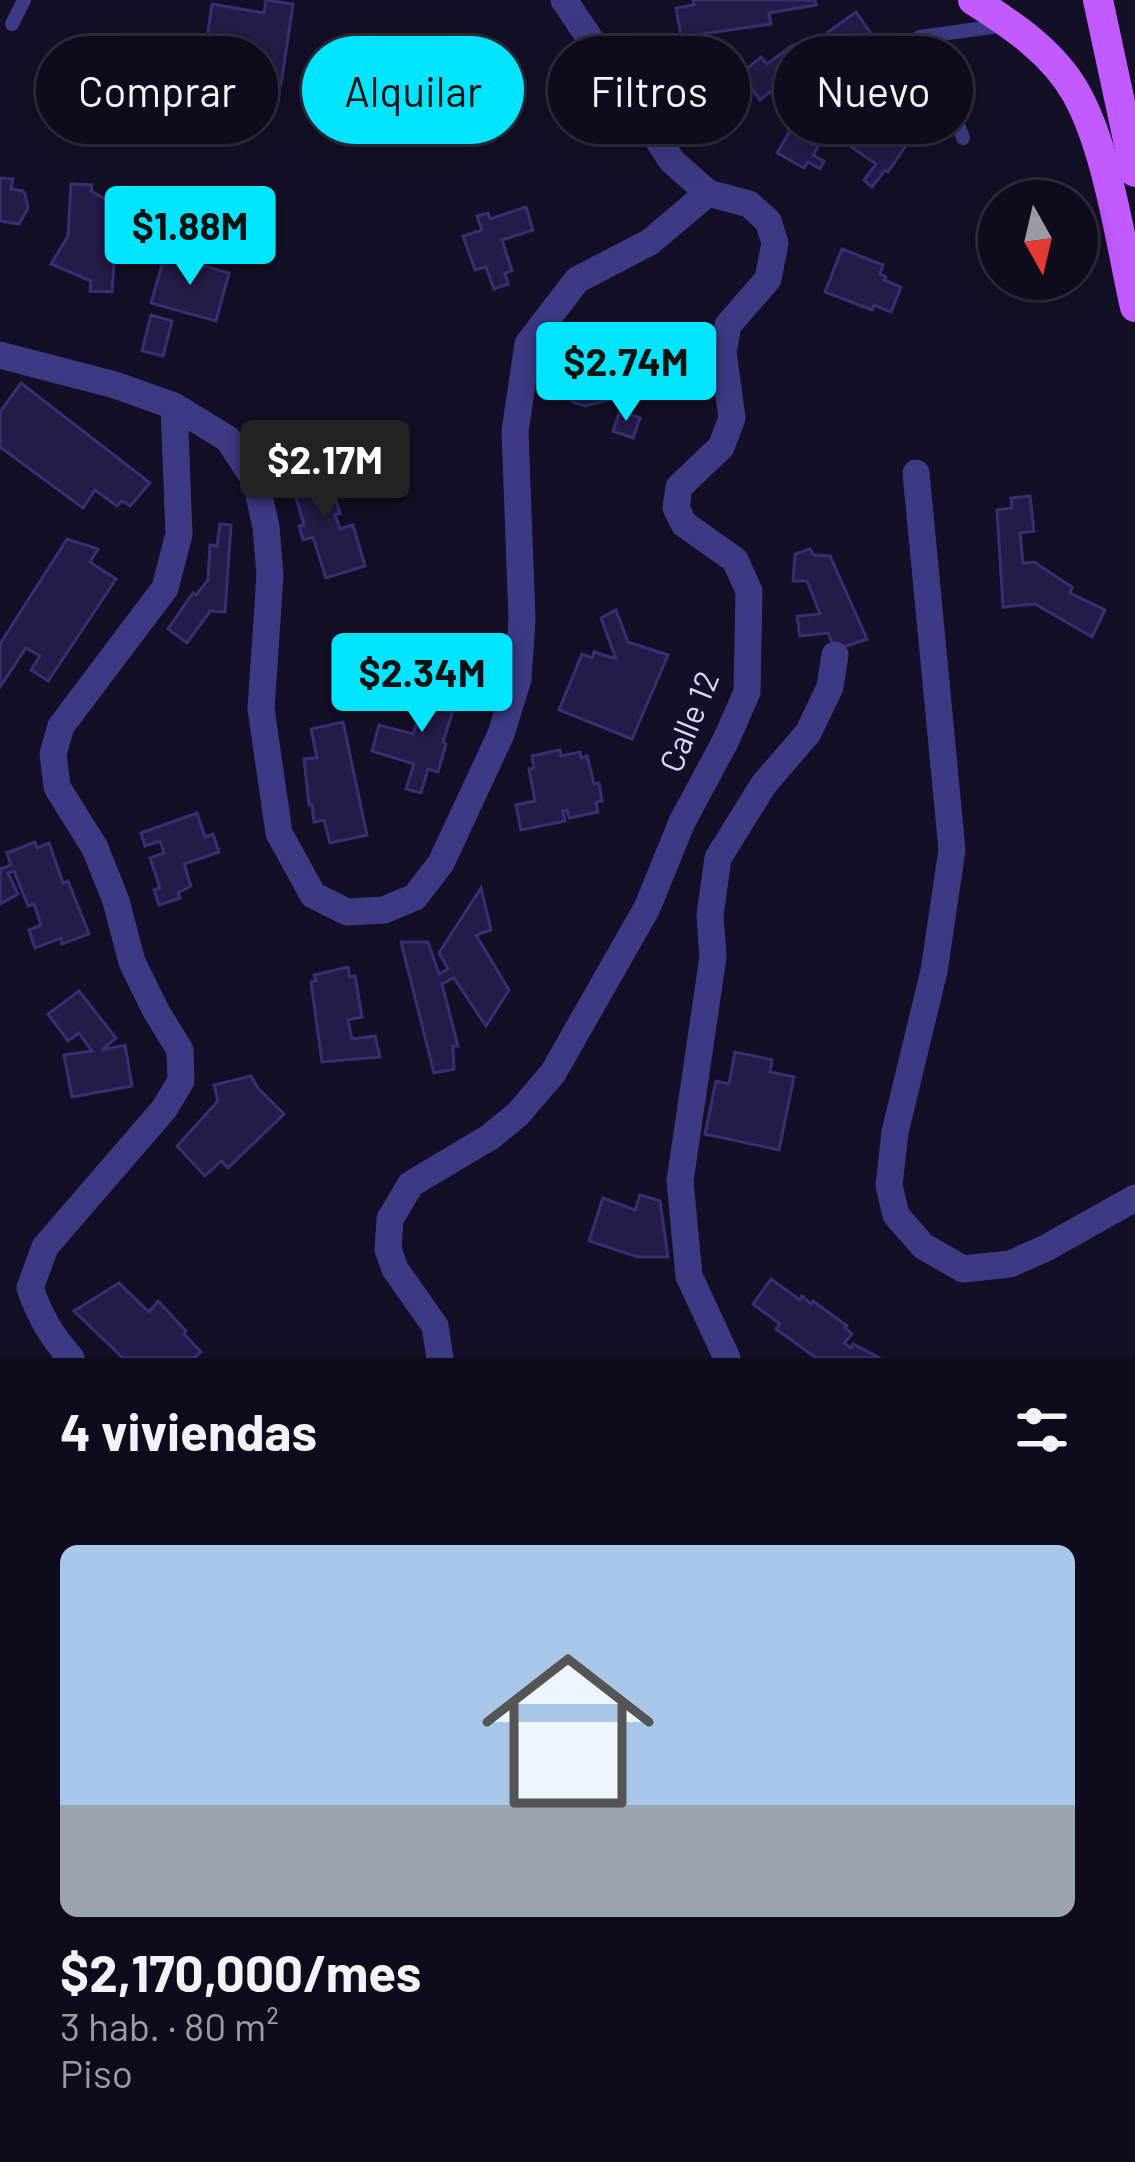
<!DOCTYPE html>
<html lang="es">
<meta charset="utf-8">
<style>
:root{--surface:#0e0b1c;--page:#1c1929;--text:#f1f3f6;--muted:#9b9ba3;--line:#2e2b3b;--accent:#00e5ff}
body{margin:0;font-family:Barlow,sans-serif;background:var(--page);color:var(--text);height:100vh;display:flex;flex-direction:column;font-size:45px;white-space:nowrap}
*{box-sizing:border-box;margin:0}
p{font-size:39px;color:var(--muted)}
.icon{flex:none;width:66px;height:66px;fill:none;stroke:currentColor;stroke-width:2;stroke-linecap:round;stroke-linejoin:round}
.map{position:relative;height:1358px;overflow:hidden}
.panel{display:flex;flex-direction:column;background:var(--surface);flex:1}
.panel>*{flex:none}
.top-card{position:absolute;left:36px;top:36px;width:1065px;height:108px;display:flex;gap:24px}
.needle{width:78px;rotate:172deg}
.tools{position:absolute;left:978px;top:180px;display:grid;gap:24px}
.tools a{display:grid;place-items:center;width:120px;height:120px;border-radius:50%;background:var(--surface);box-shadow:0 6px 30px #0003,0 0 0 3px var(--line);font-size:60px}
.price{position:absolute;translate:-50% -102px;padding:0 27px;border-radius:12px;background:var(--accent);color:#111;font-size:39px;line-height:78px;filter:drop-shadow(0 3px 6px #0008)}
.price::after{content:'';position:absolute;left:50%;top:72px;width:36px;height:27px;margin-left:-18px;background:inherit;clip-path:polygon(0 0,100% 0,50% 100%)}
.price.active{background:#222;color:#fff}
ul{padding:0;list-style:none}
li{display:grid;align-content:center;gap:24px;height:636px;padding:0 60px}
li span{display:grid;place-items:center;height:372px;border-radius:18px;color:#555}
li>.icon{margin-inline-start:auto}
span .icon{width:216px;height:216px;fill:#fffc;stroke-width:1}
li b{font-size:51px}
h2{display:flex;justify-content:space-between;align-items:center;height:144px;padding:0 60px;font-size:51px}
.chip{padding:0 42px;border-radius:54px;background:var(--surface);box-shadow:0 6px 30px #0003,0 0 0 3px var(--line);font-size:42px;line-height:108px}
.chip.active{background:var(--accent);color:#111}
.map>svg:first-child{display:block}
.building{fill:#241b47;stroke:#3b2d73;stroke-width:3}
.lines{fill:none;stroke-linecap:round;stroke-linejoin:round}
.service{stroke:#3d3a85;stroke-width:14}
.minor{stroke:#3d3a85;stroke-width:27}
.primary{stroke:#c25bff;stroke-width:30}
.labels{text-anchor:middle;dominant-baseline:central;stroke-width:9;stroke-linejoin:round;paint-order:stroke}
.street-label{font-size:33px;fill:#d9d4ff;stroke:#130f26}
</style>
<div class="map">
<svg width="1135" height="1358" viewBox="0 0 1135 1358">
<rect width="100%" height="100%" fill="#130f26"/>
<g class="building">
<path d="M 266,0 L 293,4 L 281,85 L 250,80 L 253,67 L 225,63 L 218,105 L 198,101 L 212,4 L 264,13 Z"/>
<path d="M 693,0 L 815,0 L 816,5 L 769,13 L 771,24 L 681,37 L 676,8 L 694,5 Z"/>
<path d="M 856,12 L 886,55 L 864,71 L 870,79 L 861,85 L 865,90 L 851,100 L 842,87 L 846,96 L 832,105 L 813,78 L 825,69 L 827,72 L 830,70 L 819,56 L 825,52 L 821,47 L 832,39 L 828,32 Z"/>
<path d="M 793,45 L 806,62 L 760,100 L 752,89 L 747,92 L 737,77 L 761,57 L 767,64 Z"/>
<path d="M 877,92 L 887,94 L 899,104 L 903,112 L 902,130 L 909,141 L 888,172 L 885,170 L 872,187 L 864,180 L 876,164 L 837,137 L 859,100 Z"/>
<path d="M 791,129 L 819,145 L 813,155 L 824,161 L 820,169 L 808,162 L 804,168 L 777,153 Z"/>
<path d="M 0,178 L 13,179 L 11,189 L 23,191 L 25,194 L 28,208 L 19,224 L 0,221 Z"/>
<path d="M 71,184 L 92,185 L 91,191 L 135,216 L 125,234 L 131,237 L 129,254 L 114,245 L 110,251 L 115,251 L 112,292 L 90,291 L 91,281 L 51,264 L 68,236 Z"/>
<path d="M 526,207 L 533,230 L 502,240 L 512,271 L 505,273 L 508,284 L 494,289 L 486,267 L 475,270 L 463,236 L 482,230 L 477,216 L 488,213 L 490,219 Z"/>
<path d="M 842,249 L 883,265 L 880,274 L 886,277 L 884,280 L 901,287 L 891,312 L 874,305 L 872,310 L 825,292 Z"/>
<path d="M 165,255 L 229,273 L 216,321 L 151,303 Z"/>
<path d="M 151,315 L 172,321 L 163,356 L 142,351 Z"/>
<path d="M 587,343 L 602,351 L 600,352 L 608,364 L 617,398 L 585,406 L 573,402 L 569,395 L 573,369 Z"/>
<path d="M 21,383 L 150,483 L 130,506 L 122,501 L 117,506 L 95,490 L 83,508 L 0,447 L 0,412 Z"/>
<path d="M 620,411 L 640,418 L 633,438 L 613,431 Z"/>
<path d="M 324,462 L 340,513 L 335,515 L 340,529 L 353,525 L 365,566 L 326,578 L 313,537 L 303,540 L 299,526 L 304,525 L 289,474 Z"/>
<path d="M 1030,496 L 1034,531 L 1020,533 L 1023,563 L 1034,562 L 1072,587 L 1070,593 L 1105,610 L 1092,637 L 1035,604 L 1003,607 L 997,510 L 1012,508 L 1011,498 Z"/>
<path d="M 220,524 L 231,525 L 225,612 L 210,611 L 187,643 L 168,629 L 193,593 L 196,595 L 208,580 L 210,545 L 217,546 Z"/>
<path d="M 67,539 L 98,549 L 90,562 L 116,579 L 48,681 L 31,670 L 40,656 L 26,648 L 0,687 L 0,644 Z"/>
<path d="M 810,549 L 814,555 L 830,556 L 867,639 L 835,650 L 828,633 L 800,636 L 797,616 L 820,614 L 807,581 L 793,581 L 795,554 Z"/>
<path d="M 616,610 L 628,642 L 668,655 L 632,739 L 559,710 L 582,654 L 592,658 L 594,652 L 616,659 L 601,618 Z"/>
<path d="M 432,679 L 457,686 L 457,698 L 443,742 L 446,744 L 438,772 L 428,769 L 421,793 L 406,789 L 414,764 L 372,751 L 379,725 L 413,734 Z"/>
<path d="M 343,722 L 367,835 L 330,843 L 324,820 L 314,822 L 312,805 L 309,805 L 304,759 L 317,758 L 311,729 Z"/>
<path d="M 560,750 L 561,756 L 580,752 L 581,758 L 587,756 L 594,784 L 599,783 L 602,801 L 596,802 L 598,812 L 569,818 L 567,810 L 563,811 L 565,821 L 521,830 L 516,805 L 535,801 L 529,769 L 534,768 L 532,756 Z"/>
<path d="M 197,813 L 205,837 L 213,834 L 219,852 L 184,864 L 191,886 L 178,893 L 180,898 L 159,905 L 154,890 L 160,888 L 150,858 L 164,853 L 160,841 L 145,846 L 141,833 Z"/>
<path d="M 35,842 L 37,848 L 49,843 L 63,883 L 68,881 L 89,934 L 62,944 L 61,938 L 35,948 L 29,930 L 41,925 L 34,904 L 28,906 L 14,871 L 8,873 L 18,894 L 0,904 L 0,867 L 1,869 L 11,865 L 7,853 Z"/>
<path d="M 481,888 L 491,930 L 476,935 L 509,990 L 486,1026 L 454,978 L 442,984 L 458,1046 L 453,1046 L 454,1069 L 434,1073 L 401,942 L 428,942 L 439,974 L 448,969 L 439,953 Z"/>
<path d="M 348,967 L 350,977 L 355,976 L 362,1017 L 348,1020 L 352,1039 L 375,1036 L 380,1057 L 322,1062 L 311,982 L 316,981 L 314,975 Z"/>
<path d="M 79,991 L 116,1038 L 102,1050 L 125,1045 L 132,1086 L 72,1097 L 64,1055 L 92,1051 L 79,1033 L 68,1041 L 48,1014 Z"/>
<path d="M 735,1052 L 772,1060 L 770,1072 L 794,1077 L 779,1150 L 705,1134 L 716,1081 L 729,1084 Z"/>
<path d="M 251,1076 L 258,1088 L 284,1114 L 228,1168 L 221,1161 L 205,1176 L 177,1146 L 218,1101 L 214,1085 Z"/>
<path d="M 640,1195 L 660,1201 L 668,1257 L 638,1257 L 589,1241 L 603,1198 L 635,1210 Z"/>
<path d="M 771,1279 L 800,1300 L 802,1296 L 811,1304 L 813,1301 L 847,1326 L 845,1328 L 852,1334 L 844,1343 L 851,1348 L 853,1344 L 880,1358 L 816,1358 L 776,1329 L 780,1324 L 753,1304 Z"/>
<path d="M 119,1283 L 149,1312 L 158,1301 L 186,1331 L 184,1334 L 201,1352 L 194,1358 L 123,1358 L 74,1311 Z"/>
</g>
<g class="lines">
<g class="service">
<path d="M 12,24 L 24,0"/>
<path d="M 963,138 L 945,92 L 915,58 L 912,45 L 914,40 L 920,37 L 1006,25"/>
</g>
<g class="minor">
<path d="M 0,355 L 115,385 L 174,406 L 228,439 L 256,482 L 266,527 L 270,575 L 261,709 L 279,833 L 313,895 L 347,912 L 384,910 L 415,897 L 441,863 L 501,734 L 518,679 L 522,619 L 515,431 L 528,344 L 577,280 L 650,242 L 708,193"/>
<path d="M 916,473 L 952,850 L 934,971 L 895,1132 L 889,1185 L 896,1215 L 923,1246 L 963,1269 L 1010,1264 L 1046,1248 L 1135,1198"/>
<path d="M 71,1358 C 51,1336 40,1316 30,1288 L 45,1247 L 164,1109 L 181,1081 L 180,1050 L 156,1011 L 132,962 L 116,901 L 95,848 L 57,787 L 53,754 L 61,726 L 165,588 L 179,534 L 174,406"/>
<path d="M 440,1358 L 435,1326 L 395,1269 L 388,1249 L 390,1219 L 411,1184 L 490,1137 L 518,1114 L 553,1073 L 647,908 L 682,822 L 726,740 L 747,692 L 749,591 L 735,560 L 684,524 L 676,508 L 679,487 L 721,447 L 732,418 L 723,352 L 728,325 L 768,279 L 775,243 L 768,221 L 749,204 L 708,193 L 672,161 L 564,0"/>
<path d="M 727,1358 L 689,1276 L 680,1181 L 713,957 L 710,915 L 718,858 L 764,784 L 808,733 L 830,687 L 835,655"/>
</g>
<g class="primary">
<path d="M 973,0 C 1011,24 1053,52 1076,93 C 1108,150 1120,241 1135,307"/>
<path d="M 1098,0 L 1135,172"/>
</g>
</g>
<g class="labels">
<g class="street-label">
<text transform="translate(688 721) rotate(-68)">Calle 12</text>
</g>
</g>
</svg>
<div class="tools">
<a><svg class="needle" viewBox="-14 -14 28 28"><path d="M0-13l5 13h-10z" fill="#e53935"/><path d="M0 13l5-13h-10z" fill="#9b9ba3"/></svg></a>
</div>
<b class="price" style="left:190px;top:288px">$1.88M</b>
<b class="price" style="left:626px;top:424px">$2.74M</b>
<b class="price active" style="left:325px;top:522px">$2.17M</b>
<b class="price" style="left:422px;top:735px">$2.34M</b>
<div class="top-card">
<a class="chip">Comprar</a>
<a class="chip active">Alquilar</a>
<a class="chip">Filtros</a>
<a class="chip">Nuevo</a>
</div>
</div>
<section class="panel">
<h2>4 viviendas<svg class="icon" aria-label="filters" viewBox="0 0 24 24"><path d="M4 7h16M4 17h16"/><circle cx="9" cy="7" r="2"/><circle cx="15" cy="17" r="2"/></svg></h2>
<ul>
<li><span style="background:linear-gradient(#a9c7e8 70%,#9aa5b1 0)"><svg class="icon" aria-label="home" viewBox="0 0 24 24"><path d="M3 11l9-7 9 7M6 9v11h12V9"/></svg></span><div><b>$2,170,000/mes</b><p>3 hab. · 80 m²</p><p>Piso</p></div></li>
</ul>
</section>
